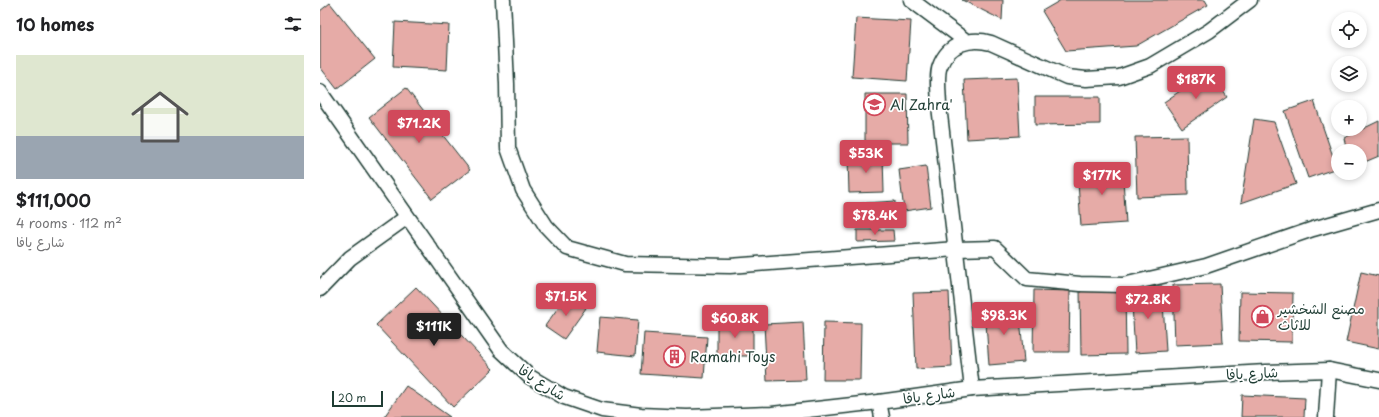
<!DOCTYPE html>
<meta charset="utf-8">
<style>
:root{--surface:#fff;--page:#f6f6f6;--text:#202124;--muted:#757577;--accent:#d1495b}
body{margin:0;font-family:"Playpen Sans","Playpen Sans Arabic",sans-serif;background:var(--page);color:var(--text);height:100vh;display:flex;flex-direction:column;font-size:15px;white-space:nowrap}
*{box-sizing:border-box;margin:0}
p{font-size:13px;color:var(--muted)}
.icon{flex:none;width:22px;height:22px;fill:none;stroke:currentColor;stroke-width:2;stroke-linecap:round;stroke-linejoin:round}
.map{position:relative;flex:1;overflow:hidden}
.panel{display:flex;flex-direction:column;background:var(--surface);width:320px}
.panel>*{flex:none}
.fabs{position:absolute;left:1011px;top:12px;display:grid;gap:8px}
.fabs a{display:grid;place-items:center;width:36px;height:36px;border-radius:50%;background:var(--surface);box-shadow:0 2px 6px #0003;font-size:20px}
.scale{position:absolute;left:12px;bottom:10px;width:51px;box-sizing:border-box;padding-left:4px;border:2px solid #1f3d34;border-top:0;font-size:11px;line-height:14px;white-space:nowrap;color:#1f3d34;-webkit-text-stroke:3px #fff;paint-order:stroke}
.price{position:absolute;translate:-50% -34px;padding:0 9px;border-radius:4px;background:var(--accent);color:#fff;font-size:13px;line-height:26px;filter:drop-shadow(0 1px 2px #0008)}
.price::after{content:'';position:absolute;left:50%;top:24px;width:12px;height:9px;margin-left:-6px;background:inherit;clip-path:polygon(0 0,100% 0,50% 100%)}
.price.on{background:#222;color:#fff}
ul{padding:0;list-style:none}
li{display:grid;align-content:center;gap:8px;height:212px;padding:0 16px}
li span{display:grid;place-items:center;height:124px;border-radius:0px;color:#555}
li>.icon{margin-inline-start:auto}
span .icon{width:72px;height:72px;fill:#fffc;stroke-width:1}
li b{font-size:17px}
h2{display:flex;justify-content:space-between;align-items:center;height:48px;padding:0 16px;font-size:17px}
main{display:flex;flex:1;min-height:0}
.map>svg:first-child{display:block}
.building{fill:#e6aba7;stroke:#1f3d34}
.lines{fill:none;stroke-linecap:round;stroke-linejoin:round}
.street-casing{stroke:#1f3d34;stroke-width:17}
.street{stroke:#fff;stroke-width:14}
.labels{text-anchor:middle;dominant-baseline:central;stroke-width:3.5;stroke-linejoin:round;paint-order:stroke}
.poi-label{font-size:14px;fill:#1f3d34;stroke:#fff;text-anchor:start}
.street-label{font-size:14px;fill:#1f3d34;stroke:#fff}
</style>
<main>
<section class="panel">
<h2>10 homes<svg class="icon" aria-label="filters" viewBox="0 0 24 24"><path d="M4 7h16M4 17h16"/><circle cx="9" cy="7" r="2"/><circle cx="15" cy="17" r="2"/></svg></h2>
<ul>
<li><span style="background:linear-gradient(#dfe7d0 65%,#9aa5b1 0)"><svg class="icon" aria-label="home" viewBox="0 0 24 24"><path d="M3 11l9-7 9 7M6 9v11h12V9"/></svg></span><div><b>$111,000</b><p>4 rooms · 112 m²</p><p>شارع يافا</p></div></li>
</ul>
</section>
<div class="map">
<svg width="1059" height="417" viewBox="0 0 1059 417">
<rect width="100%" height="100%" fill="#fff"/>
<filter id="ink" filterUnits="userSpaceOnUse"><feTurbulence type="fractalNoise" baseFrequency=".025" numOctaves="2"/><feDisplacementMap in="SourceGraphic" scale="8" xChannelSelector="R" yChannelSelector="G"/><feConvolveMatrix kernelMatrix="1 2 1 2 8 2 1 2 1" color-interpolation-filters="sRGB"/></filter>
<g filter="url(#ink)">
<g class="building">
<path d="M 642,0 L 683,0 L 682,20 Z"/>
<path d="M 741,0 L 885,0 L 888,5 L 816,46 L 746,51 L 722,11 Z"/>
<path d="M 10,3 L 55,59 L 17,89 L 0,67 L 0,11 Z"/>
<path d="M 536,18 L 591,21 L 587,81 L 532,77 Z"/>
<path d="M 75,22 L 129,25 L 127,70 L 73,67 Z"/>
<path d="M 889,71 L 907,97 L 862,128 L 844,102 Z"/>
<path d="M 697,78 L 700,136 L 647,139 L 644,80 Z"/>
<path d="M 86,88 L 150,170 L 112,199 L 49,117 Z"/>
<path d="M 545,94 L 587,94 L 588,143 L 545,143 Z"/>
<path d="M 715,97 L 780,97 L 780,124 L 715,125 Z"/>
<path d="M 994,101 L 1017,168 L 988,178 L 965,111 Z"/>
<path d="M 934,119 L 954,122 L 976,184 L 921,203 Z"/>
<path d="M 1059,121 L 1059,156 L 1040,164 L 1040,151 L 1027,151 L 1024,138 Z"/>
<path d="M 867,136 L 868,195 L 817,197 L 815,137 Z"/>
<path d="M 563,156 L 564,192 L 529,193 L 528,157 Z"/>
<path d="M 802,165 L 806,223 L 761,226 L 757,168 Z"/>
<path d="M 606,166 L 611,207 L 584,211 L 579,170 Z"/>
<path d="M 575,201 L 575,216 L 535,219 L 534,204 Z"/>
<path d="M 537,230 L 573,230 L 574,241 L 537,242 Z"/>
<path d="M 1041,272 L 1059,276 L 1059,349 L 1026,342 Z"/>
<path d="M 900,284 L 903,343 L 855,345 L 853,285 Z"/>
<path d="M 842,286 L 846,351 L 815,353 L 811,288 Z"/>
<path d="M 96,287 L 173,369 L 133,407 L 56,325 Z"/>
<path d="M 760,289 L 805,289 L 806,354 L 761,355 Z"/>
<path d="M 714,290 L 750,291 L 749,352 L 713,352 Z"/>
<path d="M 629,292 L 632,367 L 596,369 L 593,293 Z"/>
<path d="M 920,292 L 973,293 L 972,342 L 919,341 Z"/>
<path d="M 247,295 L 266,308 L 244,339 L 225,326 Z"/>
<path d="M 699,307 L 704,362 L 669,365 L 665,309 Z"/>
<path d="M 280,317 L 318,320 L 315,356 L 277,352 Z"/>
<path d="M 433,321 L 433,356 L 397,356 L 397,322 Z"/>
<path d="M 483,322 L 486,380 L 447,381 L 444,324 Z"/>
<path d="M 504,322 L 541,323 L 540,380 L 503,380 Z"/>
<path d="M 324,333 L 387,337 L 384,378 L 321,374 Z"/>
<path d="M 86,386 L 130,417 L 64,417 Z"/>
<path d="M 922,395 L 985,398 L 984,417 L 921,417 Z"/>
</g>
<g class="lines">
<defs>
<g id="street">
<path d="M 183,0 L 187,84 L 188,148 L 203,190 L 226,226 L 247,248 L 305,264 L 410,266 L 636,249 L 675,248 L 707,279 L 760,284 L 803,285 L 886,266 L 993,229 L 1059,210"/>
<path d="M 591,0 L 646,41"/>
<path d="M 0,92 L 181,350 L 210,377 L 244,397 L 282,410 L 321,415 L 367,417 L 452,414 L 559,402 L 652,389 L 946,372 L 1009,370 L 1059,380"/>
<path d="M 0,289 L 30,258 L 87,217"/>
<path d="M 652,389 L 619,106 C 619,96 616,75 620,66 C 628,44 650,37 671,43 L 747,77 L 766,79 L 799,77 L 830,66 L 889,31 L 930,0"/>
<path d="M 559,402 L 562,417"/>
<path d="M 1006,417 L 1009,370"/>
</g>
</defs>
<use href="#street" class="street-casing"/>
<use href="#street" class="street"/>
</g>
</g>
<defs>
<symbol id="school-ring" viewBox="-11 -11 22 22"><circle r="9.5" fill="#fff" stroke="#d1495b" stroke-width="1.5"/><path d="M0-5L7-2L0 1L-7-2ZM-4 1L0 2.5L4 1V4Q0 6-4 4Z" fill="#d1495b"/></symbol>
<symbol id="shop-ring" viewBox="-11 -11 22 22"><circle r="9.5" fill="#fff" stroke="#d1495b" stroke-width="1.5"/><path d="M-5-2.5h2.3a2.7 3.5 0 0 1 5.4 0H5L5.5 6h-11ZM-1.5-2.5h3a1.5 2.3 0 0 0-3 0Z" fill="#d1495b"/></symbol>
<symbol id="building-ring" viewBox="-11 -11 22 22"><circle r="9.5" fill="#fff" stroke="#d1495b" stroke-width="1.5"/><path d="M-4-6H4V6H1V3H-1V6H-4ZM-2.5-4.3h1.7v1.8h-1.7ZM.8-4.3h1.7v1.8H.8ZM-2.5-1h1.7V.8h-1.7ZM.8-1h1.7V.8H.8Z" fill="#d1495b"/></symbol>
</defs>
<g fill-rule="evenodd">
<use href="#school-ring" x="542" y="92" width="25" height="25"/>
<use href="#shop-ring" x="930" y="304" width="25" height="25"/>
<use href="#building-ring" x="342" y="344" width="25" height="25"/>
</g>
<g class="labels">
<g class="poi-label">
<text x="570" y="104">Al Zahra'</text>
<text x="958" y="308">مصنع الشخشير<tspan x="958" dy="16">للاثاث</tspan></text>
<text x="370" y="356">Ramahi Toys</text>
</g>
<g class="street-label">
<text transform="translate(932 373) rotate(-3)">شارع يافا</text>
<text transform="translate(222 382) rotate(33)">شارع يافا</text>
<text transform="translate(609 395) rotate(-8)">شارع يافا</text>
</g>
</g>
</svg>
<div class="fabs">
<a><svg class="icon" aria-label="locate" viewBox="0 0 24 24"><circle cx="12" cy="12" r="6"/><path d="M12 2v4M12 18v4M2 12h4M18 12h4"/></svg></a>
<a><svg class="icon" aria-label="layers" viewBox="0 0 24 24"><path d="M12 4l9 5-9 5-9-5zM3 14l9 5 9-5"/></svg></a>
<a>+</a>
<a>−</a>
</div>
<div class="scale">20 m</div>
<b class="price" style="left:876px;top:100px">$187K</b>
<b class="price" style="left:99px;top:144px">$71.2K</b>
<b class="price" style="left:546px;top:174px">$53K</b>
<b class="price" style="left:782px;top:196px">$177K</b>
<b class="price" style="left:555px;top:236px">$78.4K</b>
<b class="price" style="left:246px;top:317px">$71.5K</b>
<b class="price" style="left:828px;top:320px">$72.8K</b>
<b class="price" style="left:684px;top:336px">$98.3K</b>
<b class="price" style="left:415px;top:339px">$60.8K</b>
<b class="price on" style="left:114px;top:347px">$111K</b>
</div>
</main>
